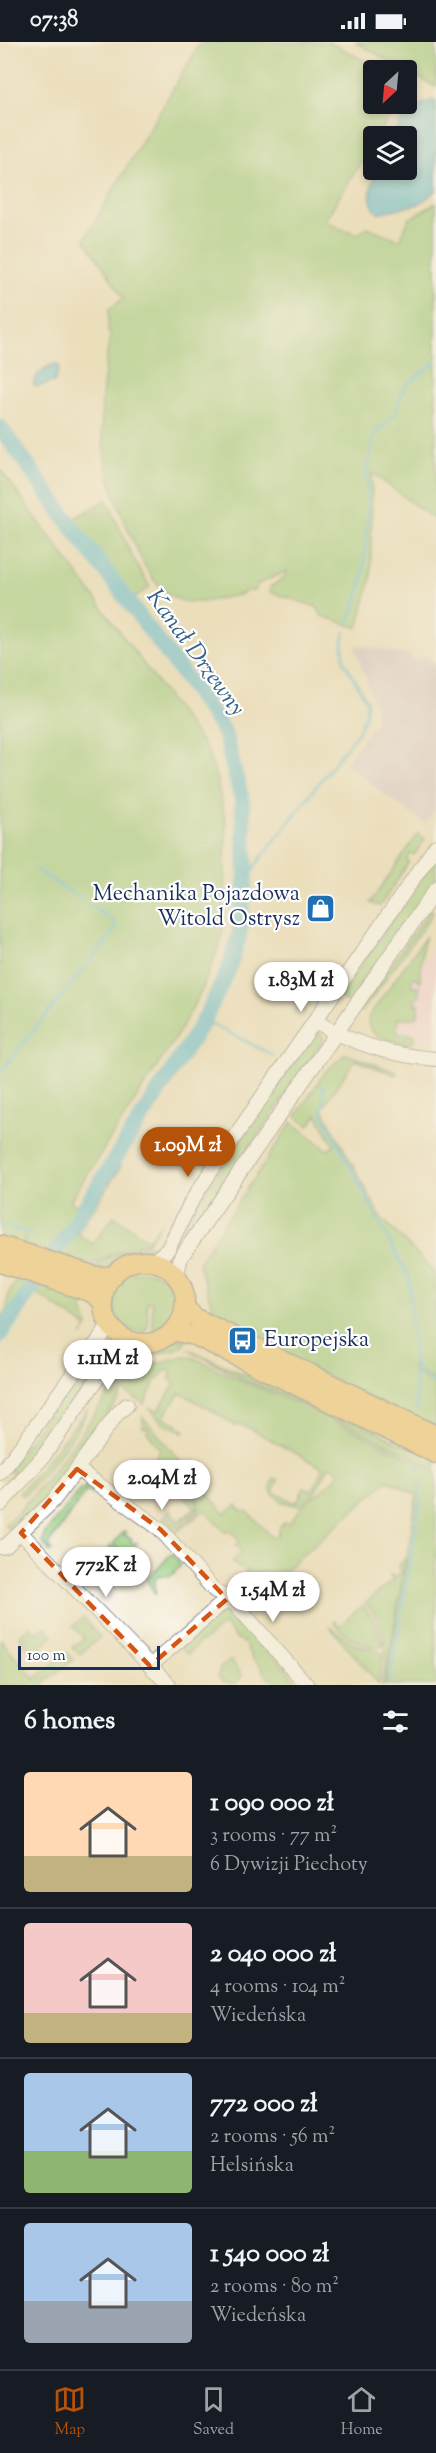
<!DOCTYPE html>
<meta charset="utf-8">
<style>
:root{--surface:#171b24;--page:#20242c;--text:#f1f3f6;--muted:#9ea1a6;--line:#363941;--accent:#b45309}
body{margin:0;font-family:"Sorts Mill Goudy",serif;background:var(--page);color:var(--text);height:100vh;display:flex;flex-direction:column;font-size:22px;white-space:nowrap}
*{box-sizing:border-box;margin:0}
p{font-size:20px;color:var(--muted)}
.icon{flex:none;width:33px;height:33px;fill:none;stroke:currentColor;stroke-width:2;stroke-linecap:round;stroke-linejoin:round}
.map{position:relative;height:1643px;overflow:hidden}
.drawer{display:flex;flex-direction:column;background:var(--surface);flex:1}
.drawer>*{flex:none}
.needle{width:39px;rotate:206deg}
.buttons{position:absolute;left:363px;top:18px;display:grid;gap:12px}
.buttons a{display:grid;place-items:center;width:54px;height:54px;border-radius:6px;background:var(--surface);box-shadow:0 3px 9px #0003;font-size:30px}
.scale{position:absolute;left:18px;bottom:15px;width:142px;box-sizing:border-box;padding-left:6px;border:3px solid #1b2f5e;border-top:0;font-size:16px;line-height:21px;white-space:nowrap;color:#1b2f5e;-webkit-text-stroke:4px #fff;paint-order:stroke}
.price{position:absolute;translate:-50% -51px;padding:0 14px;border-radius:21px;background:#fff;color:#222;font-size:20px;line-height:39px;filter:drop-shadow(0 2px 3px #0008)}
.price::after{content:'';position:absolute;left:50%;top:36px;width:18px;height:14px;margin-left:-9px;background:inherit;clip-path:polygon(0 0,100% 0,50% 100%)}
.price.current{background:var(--accent);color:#fff}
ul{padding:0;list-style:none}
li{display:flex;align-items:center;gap:18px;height:150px;padding:0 24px}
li+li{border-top:2px solid var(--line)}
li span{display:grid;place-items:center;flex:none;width:168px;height:120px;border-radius:6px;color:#555}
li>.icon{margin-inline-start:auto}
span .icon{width:72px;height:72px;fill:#fffc;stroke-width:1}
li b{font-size:26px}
h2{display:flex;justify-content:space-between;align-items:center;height:72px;padding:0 24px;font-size:26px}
.status{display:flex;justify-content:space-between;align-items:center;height:42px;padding:0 30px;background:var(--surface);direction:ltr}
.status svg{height:16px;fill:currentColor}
.tabs{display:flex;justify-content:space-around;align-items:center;height:84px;border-top:2px solid var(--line);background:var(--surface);font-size:16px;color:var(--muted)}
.tabs a{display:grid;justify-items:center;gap:3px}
.tabs .current{color:var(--accent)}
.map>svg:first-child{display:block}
.built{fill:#f5cfda}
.industrial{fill:#d1bdcb}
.green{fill:#99cd7e;stroke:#5a7e6e;stroke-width:1.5}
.water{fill:#5abcd8;stroke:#3a769b;stroke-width:1.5}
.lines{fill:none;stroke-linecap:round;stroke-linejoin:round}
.stream{stroke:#5abcd8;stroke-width:3}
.river{stroke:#5abcd8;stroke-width:16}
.minor-casing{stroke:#83868c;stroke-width:16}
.major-casing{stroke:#83868c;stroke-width:21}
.minor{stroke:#fff;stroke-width:14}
.major{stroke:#f1c36a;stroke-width:18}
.marked{fill:none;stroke:#d45514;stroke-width:4.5;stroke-dasharray:12 8;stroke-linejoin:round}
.labels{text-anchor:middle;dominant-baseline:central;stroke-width:4.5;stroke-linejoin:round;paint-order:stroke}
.poi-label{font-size:22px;fill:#1b2f5e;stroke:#fff;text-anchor:end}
.water-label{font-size:24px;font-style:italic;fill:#316089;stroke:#fff}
</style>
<div class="status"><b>07:38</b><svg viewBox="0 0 49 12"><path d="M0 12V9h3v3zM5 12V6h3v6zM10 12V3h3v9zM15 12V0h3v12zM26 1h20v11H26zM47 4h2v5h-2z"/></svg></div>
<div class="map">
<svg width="436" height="1643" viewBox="0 0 436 1643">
<rect width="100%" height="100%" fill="#fff"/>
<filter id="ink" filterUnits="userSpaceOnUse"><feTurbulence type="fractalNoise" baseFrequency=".0167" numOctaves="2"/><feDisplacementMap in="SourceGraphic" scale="12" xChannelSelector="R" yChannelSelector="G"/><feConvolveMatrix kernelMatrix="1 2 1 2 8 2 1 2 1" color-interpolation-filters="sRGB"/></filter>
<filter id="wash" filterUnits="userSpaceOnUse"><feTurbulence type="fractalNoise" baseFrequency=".008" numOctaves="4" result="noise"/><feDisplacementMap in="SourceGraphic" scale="24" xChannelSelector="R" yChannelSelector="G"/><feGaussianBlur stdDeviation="1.35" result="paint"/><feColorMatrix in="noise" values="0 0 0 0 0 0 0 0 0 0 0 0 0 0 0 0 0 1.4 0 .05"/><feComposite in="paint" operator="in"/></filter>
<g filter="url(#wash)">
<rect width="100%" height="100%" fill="#ebdebb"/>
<path class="built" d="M 436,901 L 436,999 L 374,991 L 421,924 Z"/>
<path class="industrial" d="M 358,603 L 408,613 L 417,619 L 425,614 L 436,623 L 436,766 L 425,782 L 345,722 L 376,679 L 376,668 L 355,604 Z"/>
<g class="green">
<path d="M 201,0 L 329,0 L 382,28 L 374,28 L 374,62 L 398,62 L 377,94 L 374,94 L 373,101 L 325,178 L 340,186 L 358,192 L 367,185 L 400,198 L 409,177 L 436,161 L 436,479 L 372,431 L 371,536 L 358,586 L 322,574 L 317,565 L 270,550 L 270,545 L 284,536 L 287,529 L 258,542 L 254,549 L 245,549 L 243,552 C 225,555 199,564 180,558 C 155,549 143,522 133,499 C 107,440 96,400 104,336 C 106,322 106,308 111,295 L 108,290 L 109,267 L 124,256 L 84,197 Z"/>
<path d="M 355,0 L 436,0 L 436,45 Z"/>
<path d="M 0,427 L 207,708 L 216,735 L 226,782 L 224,883 L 220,902 L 202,948 L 179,990 L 70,1159 L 80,1165 L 51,1212 L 24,1202 L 26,1194 L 21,1205 L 0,1198 Z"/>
<path d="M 107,458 L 132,514 L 150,545 L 133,557 L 128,553 L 71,478 Z"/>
<path d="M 418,792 L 425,797 L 414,813 L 411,811 L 406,818 L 409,820 L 380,864 L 370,861 Z"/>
<path d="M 436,814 L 436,838 L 350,962 L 339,955 Z"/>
<path d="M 430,867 L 434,870 L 362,970 L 359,968 Z"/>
<path d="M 426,894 L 422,908 L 420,940 L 417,936 L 412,936 L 412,944 L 419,944 L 419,955 L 416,955 L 415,962 L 419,962 L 418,973 L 415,976 L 398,976 L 397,991 L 414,992 L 416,997 L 407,1003 C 391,998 363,996 369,974 Z"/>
<path d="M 319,990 L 324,997 L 180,1207 L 175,1204 L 196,1163 L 314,991 Z"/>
<path d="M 345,1012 L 397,1030 L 396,1033 L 355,1018 L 322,1066 L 380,1174 L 436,1232 L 436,1339 L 412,1324 L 412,1328 L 436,1344 L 436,1388 L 289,1316 L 258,1296 L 258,1293 L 216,1272 L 212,1265 L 199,1223 L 200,1218 L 292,1080 L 328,1108 L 334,1103 L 317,1073 L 309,1084 L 296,1074 L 325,1030 Z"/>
<path d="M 116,1122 L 121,1125 L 77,1191 L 93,1202 L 114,1174 L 148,1198 L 162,1180 L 147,1201 L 126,1206 L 89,1223 L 69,1220 L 72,1212 L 69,1216 L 59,1214 L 82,1173 Z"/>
<path d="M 154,1203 L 162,1205 C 151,1213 143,1211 130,1215 C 114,1220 114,1226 94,1228 C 101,1212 138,1206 154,1203 Z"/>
<path d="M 142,1229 C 180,1230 188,1275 153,1290 L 152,1260 L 147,1260 L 148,1284 L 142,1291 C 103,1285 103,1235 142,1229 Z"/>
<path d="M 19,1235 L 29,1238 L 23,1248 L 33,1255 L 0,1303 L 0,1279 L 7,1266 L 8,1252 Z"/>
<path d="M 43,1243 L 51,1246 L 50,1252 L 53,1243 L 79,1254 L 88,1284 L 82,1295 L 87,1286 L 37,1251 Z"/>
<path d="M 175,1297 L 186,1297 L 182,1305 C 168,1309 132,1322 120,1313 L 128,1308 L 153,1306 Z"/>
<path d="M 99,1306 L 108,1313 L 49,1398 L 12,1444 L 7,1439 L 14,1432 L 8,1426 Z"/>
<path d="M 188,1307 L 248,1334 L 249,1332 L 276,1340 L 436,1419 L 436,1426 L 296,1357 L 247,1339 Z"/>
<path d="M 184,1314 L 192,1315 L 246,1341 L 296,1360 L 436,1429 L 436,1643 L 386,1643 L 417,1453 L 388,1438 L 245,1563 L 235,1552 L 241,1535 L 247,1529 L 242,1524 L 239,1527 L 232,1519 L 242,1510 L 236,1503 L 240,1499 L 230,1488 L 226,1491 L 205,1468 L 173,1493 L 161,1480 L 165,1473 L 179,1486 L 198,1469 L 200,1463 L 194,1452 L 177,1441 L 176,1439 L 181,1434 L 173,1435 L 166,1430 L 167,1418 L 157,1423 L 155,1429 C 167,1440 193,1450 198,1463 L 197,1467 L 179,1482 L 167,1471 L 169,1468 L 179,1479 L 195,1465 L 175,1447 L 173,1449 L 159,1436 L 157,1437 L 146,1430 L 156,1419 L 155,1417 L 161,1407 L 147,1390 L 149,1388 L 146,1385 L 143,1386 L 143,1375 L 225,1472 L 237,1463 L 241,1469 L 248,1470 L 272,1495 L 278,1494 L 280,1485 L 285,1480 L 289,1482 L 302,1465 L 336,1436 L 339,1431 L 333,1425 L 329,1425 L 314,1452 L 299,1464 L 282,1460 L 272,1451 L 270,1444 L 274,1436 L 278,1438 L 273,1450 L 296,1461 L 304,1446 L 312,1449 L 323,1426 L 247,1385 L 238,1382 L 236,1384 L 210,1367 L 180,1351 L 163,1375 L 178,1382 L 177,1384 L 185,1389 L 184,1390 L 162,1381 L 150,1366 L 158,1369 L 175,1342 L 169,1336 L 172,1332 L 166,1327 L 154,1342 L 144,1362 L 115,1343 L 130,1325 L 155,1322 Z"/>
<path d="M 114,1345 L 123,1351 L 55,1447 L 8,1496 L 7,1493 L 11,1492 L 11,1486 L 7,1486 L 5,1483 C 48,1441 79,1393 114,1345 Z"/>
<path d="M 88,1367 C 76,1394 44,1432 24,1454 L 20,1451 Z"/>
<path d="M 92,1441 L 96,1446 L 92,1452 L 86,1449 L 50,1500 L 48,1504 L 52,1508 L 50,1510 L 42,1500 L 45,1491 L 80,1448 Z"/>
<path d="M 124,1489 L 126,1491 L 124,1493 L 132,1497 L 130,1499 L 133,1501 L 137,1501 L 120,1519 L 118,1517 L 119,1515 L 116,1512 L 115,1514 L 114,1511 L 112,1508 L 110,1510 L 110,1504 L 114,1507 L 116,1505 L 113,1502 Z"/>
<path d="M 172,1511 L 181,1523 L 171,1534 L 158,1533 L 155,1537 L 156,1550 L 155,1552 L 147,1538 Z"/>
<path d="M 406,1516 L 384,1643 L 382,1643 C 388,1611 388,1587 366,1561 L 393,1537 L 389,1531 L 394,1536 L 402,1529 L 398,1524 Z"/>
<path d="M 363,1563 L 376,1582 L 383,1602 L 380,1605 C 361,1604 347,1595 333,1581 L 334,1579 L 339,1584 Z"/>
<path d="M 231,1566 L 300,1643 L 277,1643 L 271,1636 L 269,1637 L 262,1628 L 263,1627 L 251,1615 L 252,1614 L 247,1608 L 248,1606 L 242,1599 L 235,1596 L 224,1582 L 202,1600 L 200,1599 L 188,1612 L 180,1606 L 222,1569 Z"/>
<path d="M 83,1576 L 100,1595 L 80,1612 L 72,1606 L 84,1596 L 73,1584 Z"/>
<path d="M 31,1584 L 37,1591 L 45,1585 L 53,1594 L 40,1605 L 43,1609 L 36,1615 L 19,1594 Z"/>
<path d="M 329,1584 L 354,1602 L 383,1611 L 379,1642 Z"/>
<path d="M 0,1597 L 35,1637 L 67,1610 L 73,1618 L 44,1641 L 45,1643 L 0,1643 Z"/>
<path d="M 231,1618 L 242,1634 L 235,1643 L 221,1639 L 218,1634 L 220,1626 Z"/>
</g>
<g class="water">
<path d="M 434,58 L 436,59 L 436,149 L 419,162 L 378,171 C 365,158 371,142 378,128 L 406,128 L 406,94 L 394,94 L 407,67 Z"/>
<path d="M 57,322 L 60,325 L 54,340 L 35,345 L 33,342 C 37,330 45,324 57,322 Z"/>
</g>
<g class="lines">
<g class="stream">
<path d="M 435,0 L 436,0"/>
<path d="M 347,582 L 357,560 L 363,533 L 368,469 L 367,426 L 374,393 L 394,373 L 405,344 L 436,320"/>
<path d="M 37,828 L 82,858"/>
<path d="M 246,833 L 249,832 L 358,690 L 366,672 L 367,660 L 344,619 L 343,600 L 345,590"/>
<path d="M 204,978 L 272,1013"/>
<path d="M 0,1030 L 116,887 L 115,881 L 90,863"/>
<path d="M 321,1044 L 324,1046 L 322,1071 L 409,1236 L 417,1367"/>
<path d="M 0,1182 L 33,1193"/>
<path d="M 415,1327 L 436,1342"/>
<path d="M 419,1429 L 419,1422"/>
<path d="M 389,1643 L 420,1459 L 420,1442"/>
</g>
<g class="river">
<path d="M 0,385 L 64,474 L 186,636 L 224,690 L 242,758 L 246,833 L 239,894 L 228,929 L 204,978 L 54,1213"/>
<path d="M 0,1293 L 36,1240"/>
</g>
</g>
</g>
<g filter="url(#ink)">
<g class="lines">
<defs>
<g id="minor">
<path d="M 315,979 C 351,1001 394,1014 436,1017"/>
<path d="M 153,1220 L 168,1207 L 191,1160 L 215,1123 L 436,804"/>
<path d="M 176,1235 L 181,1215 L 436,847"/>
<path d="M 77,1427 L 160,1487 L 214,1548 L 237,1564 L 307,1643"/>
<path d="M 0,1431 C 29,1397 53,1358 80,1322 C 90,1308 103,1297 109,1280"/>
<path d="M 0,1463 L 43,1415 L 116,1310 L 128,1297"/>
<path d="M 21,1491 L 169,1643"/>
<path d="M 0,1505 L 6,1504 L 53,1459 L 117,1372 L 127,1363"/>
<path d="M 150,1624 L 227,1557"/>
</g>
<g id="major">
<path d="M 0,1203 L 96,1234 L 113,1234"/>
<circle cx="144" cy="1260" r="41"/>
<path d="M 0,1221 L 92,1251 L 103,1260"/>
<path d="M 184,1265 L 196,1276 L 436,1393"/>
<path d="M 172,1289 L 195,1294 L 436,1412"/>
</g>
</defs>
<use href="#minor" class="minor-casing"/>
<use href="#major" class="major-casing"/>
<use href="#minor" class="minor"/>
<use href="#major" class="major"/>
</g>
</g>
<path d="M0 0H436V1643H0ZM 77,1427 L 160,1487 L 227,1557 L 150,1624 L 21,1491 Z" fill="#ebdebb" fill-opacity=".55" fill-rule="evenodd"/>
<path class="marked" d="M 77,1427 L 160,1487 L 227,1557 L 150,1624 L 21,1491 Z"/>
<defs>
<symbol id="shop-square" viewBox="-11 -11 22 22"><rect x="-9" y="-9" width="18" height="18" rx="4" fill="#1f6fb2" stroke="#fff"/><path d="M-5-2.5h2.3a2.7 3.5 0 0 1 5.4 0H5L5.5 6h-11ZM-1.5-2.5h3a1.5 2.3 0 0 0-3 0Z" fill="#fff"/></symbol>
<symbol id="bus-square" viewBox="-11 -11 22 22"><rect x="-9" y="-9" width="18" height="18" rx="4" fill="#1f6fb2" stroke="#fff"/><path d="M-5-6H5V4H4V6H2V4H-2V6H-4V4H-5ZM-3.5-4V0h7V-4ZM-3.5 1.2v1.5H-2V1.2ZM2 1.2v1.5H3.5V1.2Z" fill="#fff"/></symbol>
</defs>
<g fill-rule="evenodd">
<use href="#shop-square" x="304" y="850" width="33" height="33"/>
<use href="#bus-square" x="226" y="1282" width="33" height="33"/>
</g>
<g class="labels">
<g class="poi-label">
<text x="300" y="853">Mechanika Pojazdowa<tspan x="300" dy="25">Witold Ostrysz</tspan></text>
<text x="264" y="1299" text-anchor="start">Europejska</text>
</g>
<g class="water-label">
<text transform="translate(195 611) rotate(54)">Kanał Drzewny</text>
</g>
</g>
</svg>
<div class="buttons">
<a><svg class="needle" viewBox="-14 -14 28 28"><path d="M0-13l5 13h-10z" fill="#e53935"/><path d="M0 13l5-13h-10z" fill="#9ea1a6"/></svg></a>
<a><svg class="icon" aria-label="layers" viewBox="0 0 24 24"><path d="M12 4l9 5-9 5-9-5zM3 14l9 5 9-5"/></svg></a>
</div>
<div class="scale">100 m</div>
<b class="price" style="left:301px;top:971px">1.83M zł</b>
<b class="price current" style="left:188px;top:1136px">1.09M zł</b>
<b class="price" style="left:108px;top:1349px">1.11M zł</b>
<b class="price" style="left:162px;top:1469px">2.04M zł</b>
<b class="price" style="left:106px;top:1556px">772K zł</b>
<b class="price" style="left:273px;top:1581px">1.54M zł</b>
</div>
<section class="drawer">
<h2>6 homes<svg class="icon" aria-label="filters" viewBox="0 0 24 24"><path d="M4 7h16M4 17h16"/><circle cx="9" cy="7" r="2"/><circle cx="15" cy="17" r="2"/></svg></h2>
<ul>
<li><span style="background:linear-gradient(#ffd9b3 70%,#c2b280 0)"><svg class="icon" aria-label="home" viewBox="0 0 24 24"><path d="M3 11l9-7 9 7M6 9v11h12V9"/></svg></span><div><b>1 090 000 zł</b><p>3 rooms · 77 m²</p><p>6 Dywizji Piechoty</p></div></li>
<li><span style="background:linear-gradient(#f6c9c9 75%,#c2b280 0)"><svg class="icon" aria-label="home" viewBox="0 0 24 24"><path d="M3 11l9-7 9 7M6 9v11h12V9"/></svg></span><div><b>2 040 000 zł</b><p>4 rooms · 104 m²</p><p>Wiedeńska</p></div></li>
<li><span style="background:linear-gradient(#a9c7e8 65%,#8fb573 0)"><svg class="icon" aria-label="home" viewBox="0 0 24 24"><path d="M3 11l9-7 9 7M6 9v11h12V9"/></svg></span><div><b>772 000 zł</b><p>2 rooms · 56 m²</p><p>Helsińska</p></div></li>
<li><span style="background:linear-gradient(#a9c7e8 65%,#9aa5b1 0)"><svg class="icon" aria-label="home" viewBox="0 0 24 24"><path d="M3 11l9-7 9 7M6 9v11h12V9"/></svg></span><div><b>1 540 000 zł</b><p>2 rooms · 80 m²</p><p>Wiedeńska</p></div></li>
</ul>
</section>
<nav class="tabs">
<a class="current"><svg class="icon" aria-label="map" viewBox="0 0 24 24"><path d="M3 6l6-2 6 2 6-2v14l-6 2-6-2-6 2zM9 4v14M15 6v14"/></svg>Map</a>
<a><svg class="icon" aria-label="saved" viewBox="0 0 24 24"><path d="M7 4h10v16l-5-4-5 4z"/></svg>Saved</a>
<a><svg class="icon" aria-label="home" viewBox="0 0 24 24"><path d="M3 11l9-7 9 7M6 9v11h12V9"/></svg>Home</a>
</nav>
